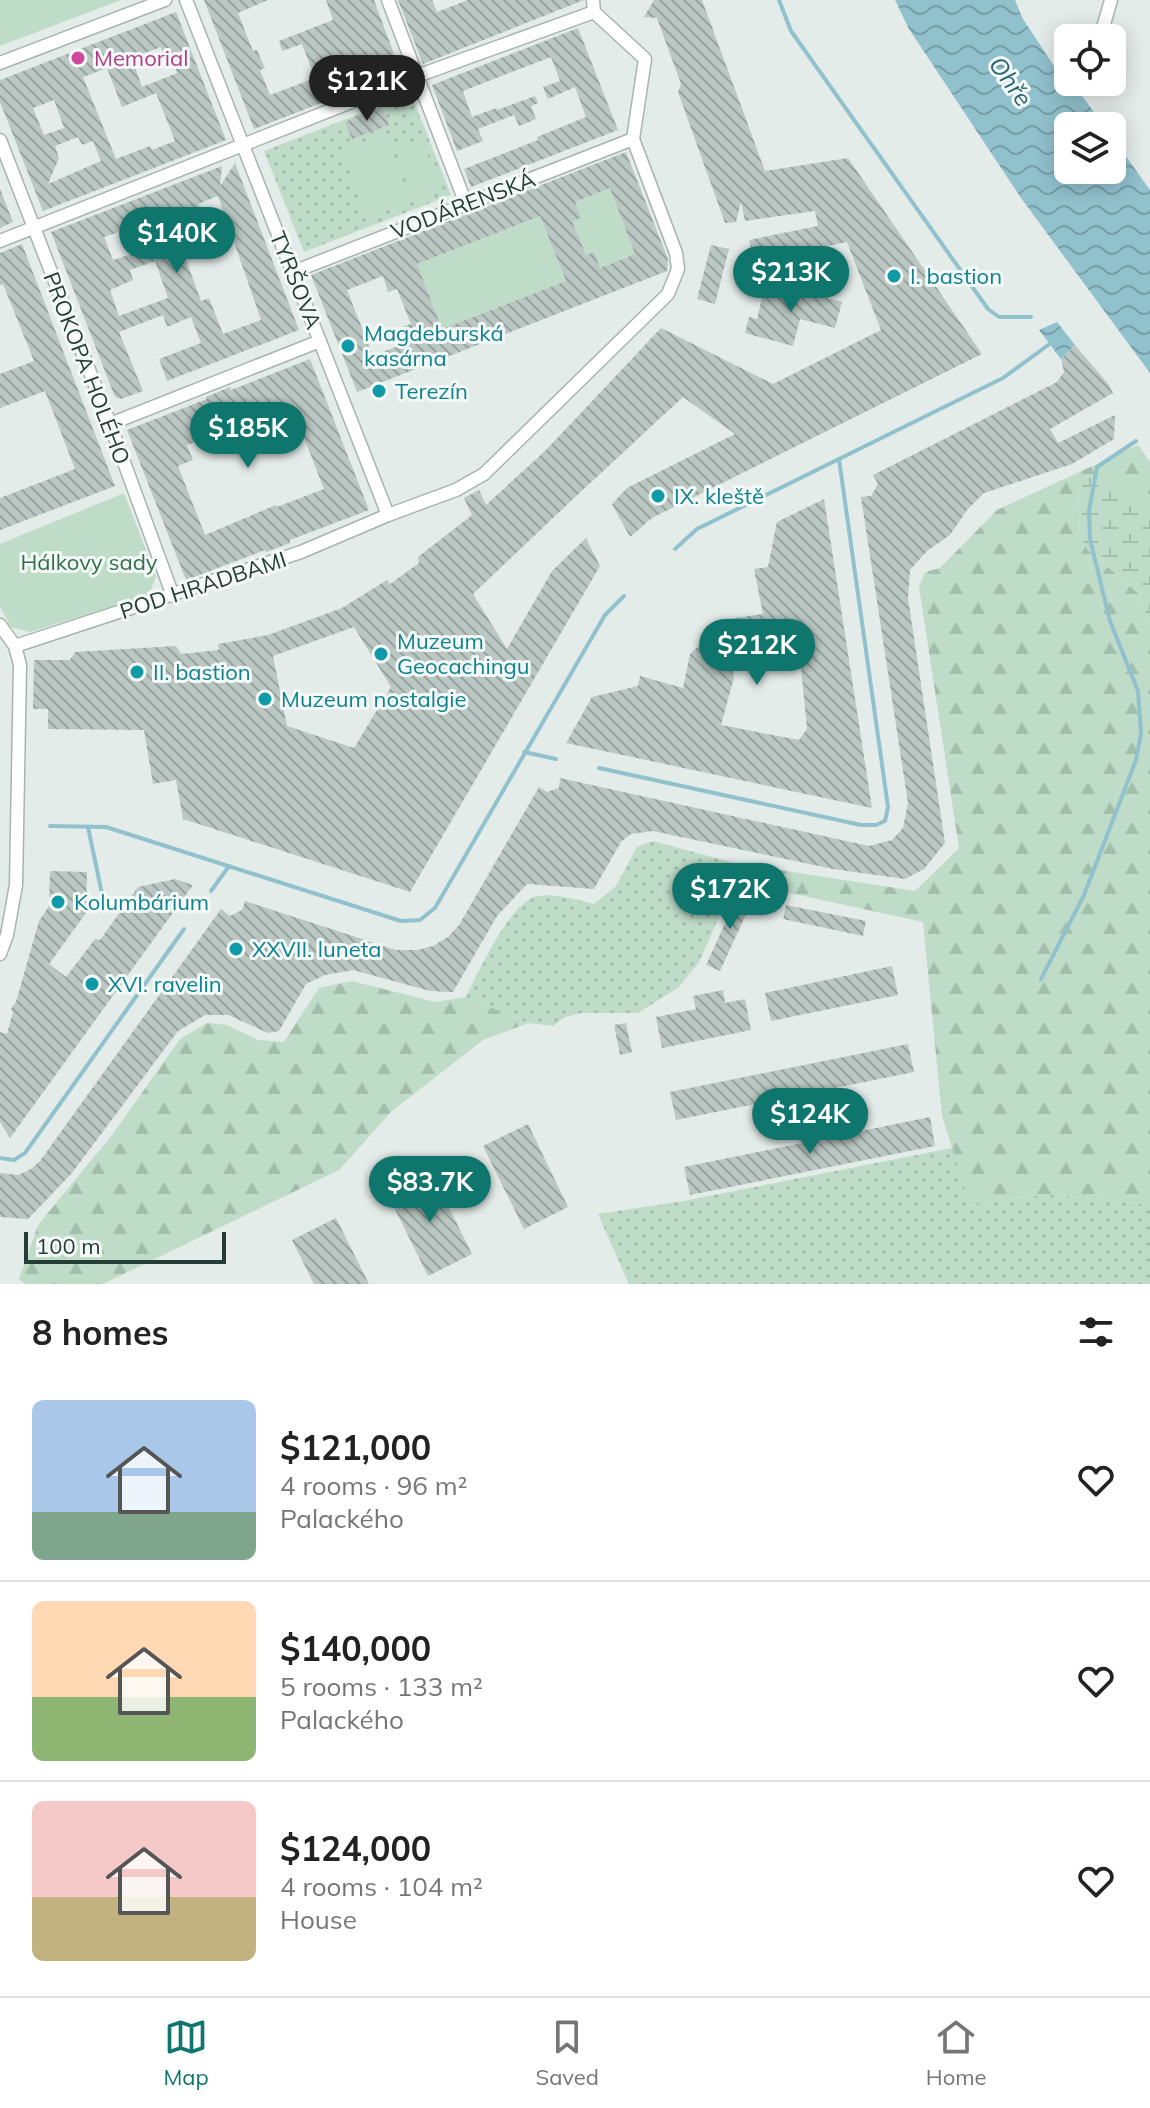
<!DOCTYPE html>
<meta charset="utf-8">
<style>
:root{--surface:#fff;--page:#f2f2f2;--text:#222;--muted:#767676;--line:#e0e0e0;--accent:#0f766e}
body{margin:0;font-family:Mulish,sans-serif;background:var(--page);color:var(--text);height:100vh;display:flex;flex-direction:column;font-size:30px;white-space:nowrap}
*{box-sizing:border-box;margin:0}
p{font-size:26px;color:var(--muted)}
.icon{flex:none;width:44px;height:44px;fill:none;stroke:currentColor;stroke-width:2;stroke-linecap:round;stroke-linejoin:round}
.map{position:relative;height:1284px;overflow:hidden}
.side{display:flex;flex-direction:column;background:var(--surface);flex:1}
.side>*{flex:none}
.controls{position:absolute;left:1054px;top:24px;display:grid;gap:16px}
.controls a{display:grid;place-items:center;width:72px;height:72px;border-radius:12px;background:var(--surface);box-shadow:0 4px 20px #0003;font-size:40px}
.scale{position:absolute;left:24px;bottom:20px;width:202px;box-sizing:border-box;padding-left:8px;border:4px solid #253d37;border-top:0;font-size:22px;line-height:28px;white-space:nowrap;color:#253d37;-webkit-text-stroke:6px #f4f9f7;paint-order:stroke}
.price{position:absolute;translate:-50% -68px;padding:0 18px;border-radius:28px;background:var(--accent);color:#fff;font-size:26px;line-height:52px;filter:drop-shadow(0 2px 4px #0008)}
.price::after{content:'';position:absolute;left:50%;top:48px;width:24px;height:18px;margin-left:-12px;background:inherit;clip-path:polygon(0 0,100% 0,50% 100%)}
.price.on{background:#222;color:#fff}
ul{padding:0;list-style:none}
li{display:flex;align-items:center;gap:24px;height:200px;padding:0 32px}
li+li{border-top:2px solid var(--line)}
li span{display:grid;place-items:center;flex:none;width:224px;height:160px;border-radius:12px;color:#555}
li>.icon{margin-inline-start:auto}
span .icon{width:96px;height:96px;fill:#fffc;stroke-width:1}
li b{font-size:34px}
h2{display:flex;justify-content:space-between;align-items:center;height:96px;padding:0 32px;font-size:34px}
.dock{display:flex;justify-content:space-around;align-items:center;height:112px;border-top:2px solid var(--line);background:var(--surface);font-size:22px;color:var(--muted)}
.dock a{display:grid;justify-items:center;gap:4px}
.dock .on{color:var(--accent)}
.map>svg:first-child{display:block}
.grass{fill:url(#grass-dots)}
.forest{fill:url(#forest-firs)}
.wetland{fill:url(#wetland-marsh)}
.green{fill:#bfdcc8}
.water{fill:url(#water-waves)}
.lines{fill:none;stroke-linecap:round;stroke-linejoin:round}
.stream{stroke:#91c1cd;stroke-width:4}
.building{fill:url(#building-back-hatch);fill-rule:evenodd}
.minor-casing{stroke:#a7b4b0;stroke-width:15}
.minor{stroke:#fff;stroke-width:12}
.hotel-dot{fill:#d1479c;stroke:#f4f9f7;stroke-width:3}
.culture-dot{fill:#0f9aa8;stroke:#f4f9f7;stroke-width:3}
.labels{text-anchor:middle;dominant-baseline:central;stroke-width:6;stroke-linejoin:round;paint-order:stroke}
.hotel-label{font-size:22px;fill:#b23c85;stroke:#f4f9f7;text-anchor:start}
.street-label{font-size:22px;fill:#253d37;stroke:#f4f9f7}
.culture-label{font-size:22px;fill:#0d838f;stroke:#f4f9f7;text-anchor:start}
.park-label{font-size:22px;fill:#32704d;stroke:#f4f9f7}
.water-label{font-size:24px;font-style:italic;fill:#246374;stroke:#f4f9f7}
</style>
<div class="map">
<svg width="1150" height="1284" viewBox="0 0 1150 1284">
<defs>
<pattern id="grass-dots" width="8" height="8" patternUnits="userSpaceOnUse" patternTransform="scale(2)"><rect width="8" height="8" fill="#bfdcc8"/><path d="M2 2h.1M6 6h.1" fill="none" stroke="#a4beac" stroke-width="1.8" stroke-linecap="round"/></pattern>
<pattern id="forest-firs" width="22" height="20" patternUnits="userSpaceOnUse" patternTransform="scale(2)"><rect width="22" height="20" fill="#bfdcc8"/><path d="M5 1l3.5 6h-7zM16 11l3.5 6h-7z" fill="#a4beac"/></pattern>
<pattern id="wetland-marsh" width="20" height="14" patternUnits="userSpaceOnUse" patternTransform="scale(2)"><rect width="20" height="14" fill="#bfdcc8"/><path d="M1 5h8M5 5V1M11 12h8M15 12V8" fill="none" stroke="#a4beac"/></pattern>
<pattern id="water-waves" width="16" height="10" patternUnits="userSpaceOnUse" patternTransform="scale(2)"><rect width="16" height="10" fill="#91c1cd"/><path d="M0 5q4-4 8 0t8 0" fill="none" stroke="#769ea7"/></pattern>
<pattern id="building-back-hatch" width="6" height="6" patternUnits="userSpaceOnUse" patternTransform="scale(2)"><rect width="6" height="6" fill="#bac7c2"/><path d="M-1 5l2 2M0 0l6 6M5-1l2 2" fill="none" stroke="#97a39e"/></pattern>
</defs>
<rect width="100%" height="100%" fill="#e4ece9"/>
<g class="grass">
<path d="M 411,94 L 451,195 L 304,252 L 264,151 Z"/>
<path d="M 653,841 L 734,863 L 735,881 L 699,962 L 679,987 L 638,1013 L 582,1013 L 565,1017 L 553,1026 L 528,1023 L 466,997 C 478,973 510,901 538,896 C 556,893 576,900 594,904 L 616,886 L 637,847 Z"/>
<path d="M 952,1148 L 971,1206 L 1047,1194 L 1150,1205 L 1150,1284 L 629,1284 L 598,1214 L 684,1201 Z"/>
</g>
<g class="forest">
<path d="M 1138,445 L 1150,462 L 1150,515 L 1112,476 L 1086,476 L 1078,490 L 1080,536 L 1087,549 L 1139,594 L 1150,625 L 1150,1205 L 1047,1194 L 970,1206 L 942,1116 L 923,922 L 735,881 L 734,863 L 915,891 L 959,848 L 919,587 L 925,572 L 940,568 L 997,510 Z"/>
<path d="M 352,981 L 435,1002 L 466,997 L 528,1023 L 483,1040 L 392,1111 L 339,1170 L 103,1284 L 25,1284 L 19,1279 L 38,1225 L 112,1135 L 180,1039 L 207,1023 L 227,1025 L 258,1040 L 284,1042 L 319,988 Z"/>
</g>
<path class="wetland" d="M 1086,476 L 1112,476 L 1150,515 L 1150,625 L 1139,594 L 1087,549 L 1080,536 L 1078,489 Z"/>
<g class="green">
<path d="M 0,0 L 121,0 L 0,46 Z"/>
<path d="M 385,134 L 411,201 L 368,218 L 342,151 Z"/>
<path d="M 421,138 L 441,189 L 415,200 L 395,149 Z"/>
<path d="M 610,188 L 635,254 L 600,268 L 594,252 L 586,255 L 572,221 L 575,202 Z"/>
<path d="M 540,216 L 566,281 L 442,329 L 417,264 Z"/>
<path d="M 124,493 L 156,576 L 149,595 L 30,632 L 11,627 L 0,606 L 0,544 Z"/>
</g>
<g class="water">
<path d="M 895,0 L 1015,0 L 1023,19 L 1064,81 L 1078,83 L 1080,93 L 1104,126 L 1068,126 L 1068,170 L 1112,170 L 1112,137 L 1150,190 L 1150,373 L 1021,198 L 909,29 Z"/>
<path d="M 1057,322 L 1075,345 L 1061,359 L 1039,330 Z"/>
</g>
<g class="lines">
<g class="stream">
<path d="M 779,0 L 791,31 L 988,309 L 999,317 L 1031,317"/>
<path d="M 675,549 L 697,529 L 1003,378 L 1051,343"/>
<path d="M 524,752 L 556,759"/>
<path d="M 599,768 L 861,825 L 876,825 L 885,821 L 888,807 L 839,459"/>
<path d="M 50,826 L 106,827 L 401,921 L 420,920 L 435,908 L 605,615 L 624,596"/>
<path d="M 88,827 L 102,894"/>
<path d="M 211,891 L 229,866"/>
<path d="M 1041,979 L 1084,895 L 1136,760 L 1141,733 L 1138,691 L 1110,621 L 1090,539 L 1089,511 L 1097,467 L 1136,441"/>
<path d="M 0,1158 L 14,1160 L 25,1153 L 184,929"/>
</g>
</g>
<g class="building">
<path d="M 204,0 L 268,0 L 238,13 L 253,51 L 257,50 L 265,68 L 260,70 L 270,95 L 315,78 L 302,44 L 282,51 L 279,41 L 333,20 L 326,0 L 374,0 L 397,62 L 351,79 L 355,90 L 254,129 Z"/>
<path d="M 398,0 L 432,0 L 437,12 L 468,0 L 584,0 L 423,64 Z"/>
<path d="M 654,0 L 702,0 L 765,171 L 848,158 L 982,354 L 652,518 L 630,537 L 612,504 L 627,488 L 735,434 L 683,397 L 572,500 L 473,594 L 507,649 L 552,571 L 586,538 L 600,566 L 410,892 L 183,819 L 176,780 L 153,784 L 144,730 L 48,729 L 48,709 L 33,709 L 34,660 L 70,660 L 75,652 L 176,646 L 181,654 L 219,650 L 218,644 L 268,635 L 342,608 L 387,580 L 390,584 L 419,563 L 418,557 L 472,515 L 464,498 L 479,490 L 486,505 L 545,451 L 661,328 L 773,384 L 881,330 L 847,242 L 754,262 L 749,240 L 818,226 L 815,211 L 745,221 L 741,202 L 736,222 L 725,223 L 678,92 L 681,84 L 657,18 L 644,17 ZM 354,627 L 391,687 L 354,748 L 287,726 L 273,656 Z"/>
<path d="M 176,12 L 226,140 L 43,211 L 0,102 L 0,80 ZM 161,47 L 162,51 L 167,49 L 177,73 L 142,87 L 132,58 ZM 107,68 L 122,107 L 156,93 L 175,141 L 152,150 L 150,146 L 116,159 L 83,77 ZM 54,100 L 64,128 L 44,135 L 33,108 ZM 78,137 L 82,145 L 93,141 L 101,161 L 48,184 L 59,158 L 55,146 Z"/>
<path d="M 578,28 L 618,130 L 471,187 L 464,169 L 538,140 L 537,137 L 586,117 L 575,87 L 548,99 L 543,87 L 560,81 L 551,57 L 463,91 L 472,117 L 496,108 L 497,110 L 535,96 L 538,103 L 531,106 L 536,119 L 519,126 L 514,115 L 478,129 L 483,141 L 457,151 L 432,85 Z"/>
<path d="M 1112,57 L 1127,79 L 1118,86 L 1112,77 Z"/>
<path d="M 382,107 L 389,125 L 352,139 L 345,122 Z"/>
<path d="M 626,152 L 668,259 L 667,271 L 357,392 L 311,275 ZM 610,188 L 635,254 L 600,268 L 594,252 L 586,255 L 572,221 L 581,218 L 575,202 ZM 540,216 L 566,281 L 442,329 L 417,264 ZM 383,276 L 388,292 L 397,289 L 411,324 L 402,327 L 408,342 L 373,356 L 347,290 Z"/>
<path d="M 235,163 L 299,330 L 167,381 L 159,359 L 201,343 L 191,317 L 167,327 L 163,315 L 119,332 L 143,391 L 121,399 L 115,397 L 51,232 L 222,166 L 220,186 ZM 218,196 L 261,320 L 223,334 L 209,298 L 201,301 L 182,249 L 188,247 L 184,237 L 113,260 L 104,237 L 185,210 L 195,234 L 206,230 L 198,204 ZM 155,261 L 168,298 L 119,316 L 110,290 L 133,280 L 130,270 Z"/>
<path d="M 0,189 L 13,222 L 0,228 Z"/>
<path d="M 22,244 L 115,486 L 0,530 L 0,498 L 75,469 L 45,391 L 0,408 L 0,374 L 34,361 L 3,284 L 0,285 L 0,253 Z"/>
<path d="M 711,245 L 729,249 L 715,304 L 697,299 Z"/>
<path d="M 774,285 L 842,302 L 835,328 L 800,319 L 793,346 L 745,333 L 749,317 L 757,319 L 764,290 L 772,292 Z"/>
<path d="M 1075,345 L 1109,385 L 1113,393 L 1050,429 L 1058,443 L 1115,415 L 1114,439 L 1072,464 L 984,493 L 967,510 L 950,535 L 927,551 L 910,570 L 908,598 L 945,843 L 924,869 L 905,879 L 833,869 L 653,831 L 631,834 L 621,842 L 594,889 L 527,884 L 497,916 L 453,992 L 430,991 L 353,970 L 325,975 L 306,984 L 279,1031 L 268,1033 L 228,1015 L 205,1015 L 178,1031 L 72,1173 L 28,1219 L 0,1217 L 0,1173 L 18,1175 L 31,1169 L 40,1161 L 221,909 L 230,916 L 242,910 L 245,901 L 396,950 L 417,950 L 433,946 L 448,937 L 459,925 L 539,787 L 547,792 L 559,788 L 560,778 L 869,846 L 892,840 L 903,828 L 908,803 L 861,497 L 871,496 L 878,484 L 873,475 L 1057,382 L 1064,372 L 1061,359 Z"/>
<path d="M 310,359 L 369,510 L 290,540 L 290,543 L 266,552 L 265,550 L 186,580 L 127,430 L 207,399 L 206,397 L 230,387 L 231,390 ZM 277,410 L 283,425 L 297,420 L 324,489 L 277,507 L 276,505 L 205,535 L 178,466 L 193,460 L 187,445 L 245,425 L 244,423 Z"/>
<path d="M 824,499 L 872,808 L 566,743 L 592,697 L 638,686 L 640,676 L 683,688 L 690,654 L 728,619 L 763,614 L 754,569 L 768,567 L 777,522 ZM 800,657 L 807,729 L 799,740 L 721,725 L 734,678 L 730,659 L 747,665 Z"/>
<path d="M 50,871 L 87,872 L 86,913 L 49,964 L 66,977 L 95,939 L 100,940 L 138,887 L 175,879 L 193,885 L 10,1138 L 0,1122 L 0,1032 L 7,1034 L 13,1012 L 11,1009 L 16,1002 L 39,921 L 49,906 Z"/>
<path d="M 740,891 L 754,897 L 720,971 L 706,965 Z"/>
<path d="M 786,905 L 866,921 L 863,936 L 783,919 Z"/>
<path d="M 892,966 L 898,995 L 771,1021 L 765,993 Z"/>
<path d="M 723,990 L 725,1003 L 745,999 L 751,1030 L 662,1048 L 656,1017 L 696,1009 L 693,996 Z"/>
<path d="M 626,1023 L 632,1052 L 620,1055 L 614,1025 Z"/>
<path d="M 908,1044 L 914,1072 L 676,1120 L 670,1092 Z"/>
<path d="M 930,1117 L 935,1146 L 690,1195 L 684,1167 Z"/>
<path d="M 528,1124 L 568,1207 L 524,1229 L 483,1146 Z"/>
<path d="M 431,1171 L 472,1254 L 428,1276 L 387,1193 Z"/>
<path d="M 336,1218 L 369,1284 L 314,1284 L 292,1240 Z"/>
</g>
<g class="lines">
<defs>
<g id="minor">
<path d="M 186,0 L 388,515"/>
<path d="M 388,0 L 466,204"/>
<path d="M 1100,38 L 1111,0"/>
<path d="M 0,63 L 165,0"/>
<path d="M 0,140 L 110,424 L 173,596"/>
<path d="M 0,241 L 417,76 L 594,12"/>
<path d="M 293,272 L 633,139"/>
<path d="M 110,424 L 320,341"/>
<path d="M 0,625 L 15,646 L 20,665 L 16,885 L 7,935 L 0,954"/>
<path d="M 15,646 L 301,552 L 388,515 L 456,490 L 484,474 L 668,294 L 678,269 L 676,253 L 633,139 L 645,59 L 594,12 L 593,0"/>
</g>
</defs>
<use href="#minor" class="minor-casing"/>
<use href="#minor" class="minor"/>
</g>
<circle class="hotel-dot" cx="78" cy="58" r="8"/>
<g class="culture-dot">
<circle cx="894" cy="276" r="8"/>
<circle cx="348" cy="346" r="8"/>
<circle cx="379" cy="391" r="8"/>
<circle cx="658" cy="496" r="8"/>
<circle cx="381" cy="654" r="8"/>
<circle cx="137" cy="672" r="8"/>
<circle cx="265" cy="699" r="8"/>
<circle cx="58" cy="902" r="8"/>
<circle cx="236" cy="949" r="8"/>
<circle cx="92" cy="984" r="8"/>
</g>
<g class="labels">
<g class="hotel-label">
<text x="94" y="58">Memorial</text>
</g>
<g class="street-label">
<text transform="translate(463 205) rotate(-21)">VODÁRENSKÁ</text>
<text transform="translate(296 280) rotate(68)">TYRŠOVA</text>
<text transform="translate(87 368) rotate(69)">PROKOPA HOLÉHO</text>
<text transform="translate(203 585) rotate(-18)">POD HRADBAMI</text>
</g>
<g class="culture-label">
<text x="910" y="276">I. bastion</text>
<text x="364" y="333">Magdeburská<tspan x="364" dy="25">kasárna</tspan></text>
<text x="395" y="391">Terezín</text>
<text x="674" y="496">IX. kleště</text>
<text x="397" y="641">Muzeum<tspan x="397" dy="25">Geocachingu</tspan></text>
<text x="153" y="672">II. bastion</text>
<text x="281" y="699">Muzeum nostalgie</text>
<text x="74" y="902">Kolumbárium</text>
<text x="252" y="949">XXVII. luneta</text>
<text x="108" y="984">XVI. ravelin</text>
</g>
<g class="park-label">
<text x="89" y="562">Hálkovy sady</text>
</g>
<g class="water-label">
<text transform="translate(1011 81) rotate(54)">Ohře</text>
</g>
</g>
</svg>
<div class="controls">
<a><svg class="icon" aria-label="locate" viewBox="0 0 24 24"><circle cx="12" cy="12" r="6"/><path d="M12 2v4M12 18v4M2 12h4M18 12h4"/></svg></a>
<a><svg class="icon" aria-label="layers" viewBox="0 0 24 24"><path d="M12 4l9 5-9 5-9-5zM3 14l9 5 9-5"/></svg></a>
</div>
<div class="scale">100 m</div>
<b class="price on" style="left:367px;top:123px">$121K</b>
<b class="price" style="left:177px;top:275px">$140K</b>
<b class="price" style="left:791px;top:314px">$213K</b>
<b class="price" style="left:248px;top:470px">$185K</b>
<b class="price" style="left:757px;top:687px">$212K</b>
<b class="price" style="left:730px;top:931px">$172K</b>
<b class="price" style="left:810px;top:1156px">$124K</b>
<b class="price" style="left:430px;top:1224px">$83.7K</b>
</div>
<section class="side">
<h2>8 homes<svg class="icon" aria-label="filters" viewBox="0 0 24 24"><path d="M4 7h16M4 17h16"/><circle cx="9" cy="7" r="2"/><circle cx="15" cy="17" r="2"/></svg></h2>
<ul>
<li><span style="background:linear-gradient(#a9c7e8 70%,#7fa58c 0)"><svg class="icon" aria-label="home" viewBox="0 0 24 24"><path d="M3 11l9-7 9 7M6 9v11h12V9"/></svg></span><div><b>$121,000</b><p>4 rooms · 96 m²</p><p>Palackého</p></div><svg class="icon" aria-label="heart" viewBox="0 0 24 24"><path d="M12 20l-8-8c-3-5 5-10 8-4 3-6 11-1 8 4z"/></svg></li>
<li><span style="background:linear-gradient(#ffd9b3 60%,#8fb573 0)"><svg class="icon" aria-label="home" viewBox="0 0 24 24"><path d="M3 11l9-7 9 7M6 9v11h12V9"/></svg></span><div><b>$140,000</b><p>5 rooms · 133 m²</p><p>Palackého</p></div><svg class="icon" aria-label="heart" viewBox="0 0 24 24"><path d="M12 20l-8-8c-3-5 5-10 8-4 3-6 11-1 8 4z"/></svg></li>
<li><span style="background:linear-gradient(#f6c9c9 60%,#c2b280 0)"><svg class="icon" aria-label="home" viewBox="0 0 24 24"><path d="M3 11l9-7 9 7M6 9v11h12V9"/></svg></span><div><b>$124,000</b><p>4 rooms · 104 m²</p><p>House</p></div><svg class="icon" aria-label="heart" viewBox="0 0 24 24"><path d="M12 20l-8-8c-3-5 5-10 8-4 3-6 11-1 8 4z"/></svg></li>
</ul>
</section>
<nav class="dock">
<a class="on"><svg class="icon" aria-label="map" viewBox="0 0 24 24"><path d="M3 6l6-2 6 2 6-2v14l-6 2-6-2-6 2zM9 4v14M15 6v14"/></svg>Map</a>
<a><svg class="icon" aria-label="saved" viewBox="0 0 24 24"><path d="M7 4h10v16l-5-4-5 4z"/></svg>Saved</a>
<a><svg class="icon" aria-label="home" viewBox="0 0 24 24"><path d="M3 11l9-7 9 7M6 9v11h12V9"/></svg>Home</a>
</nav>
